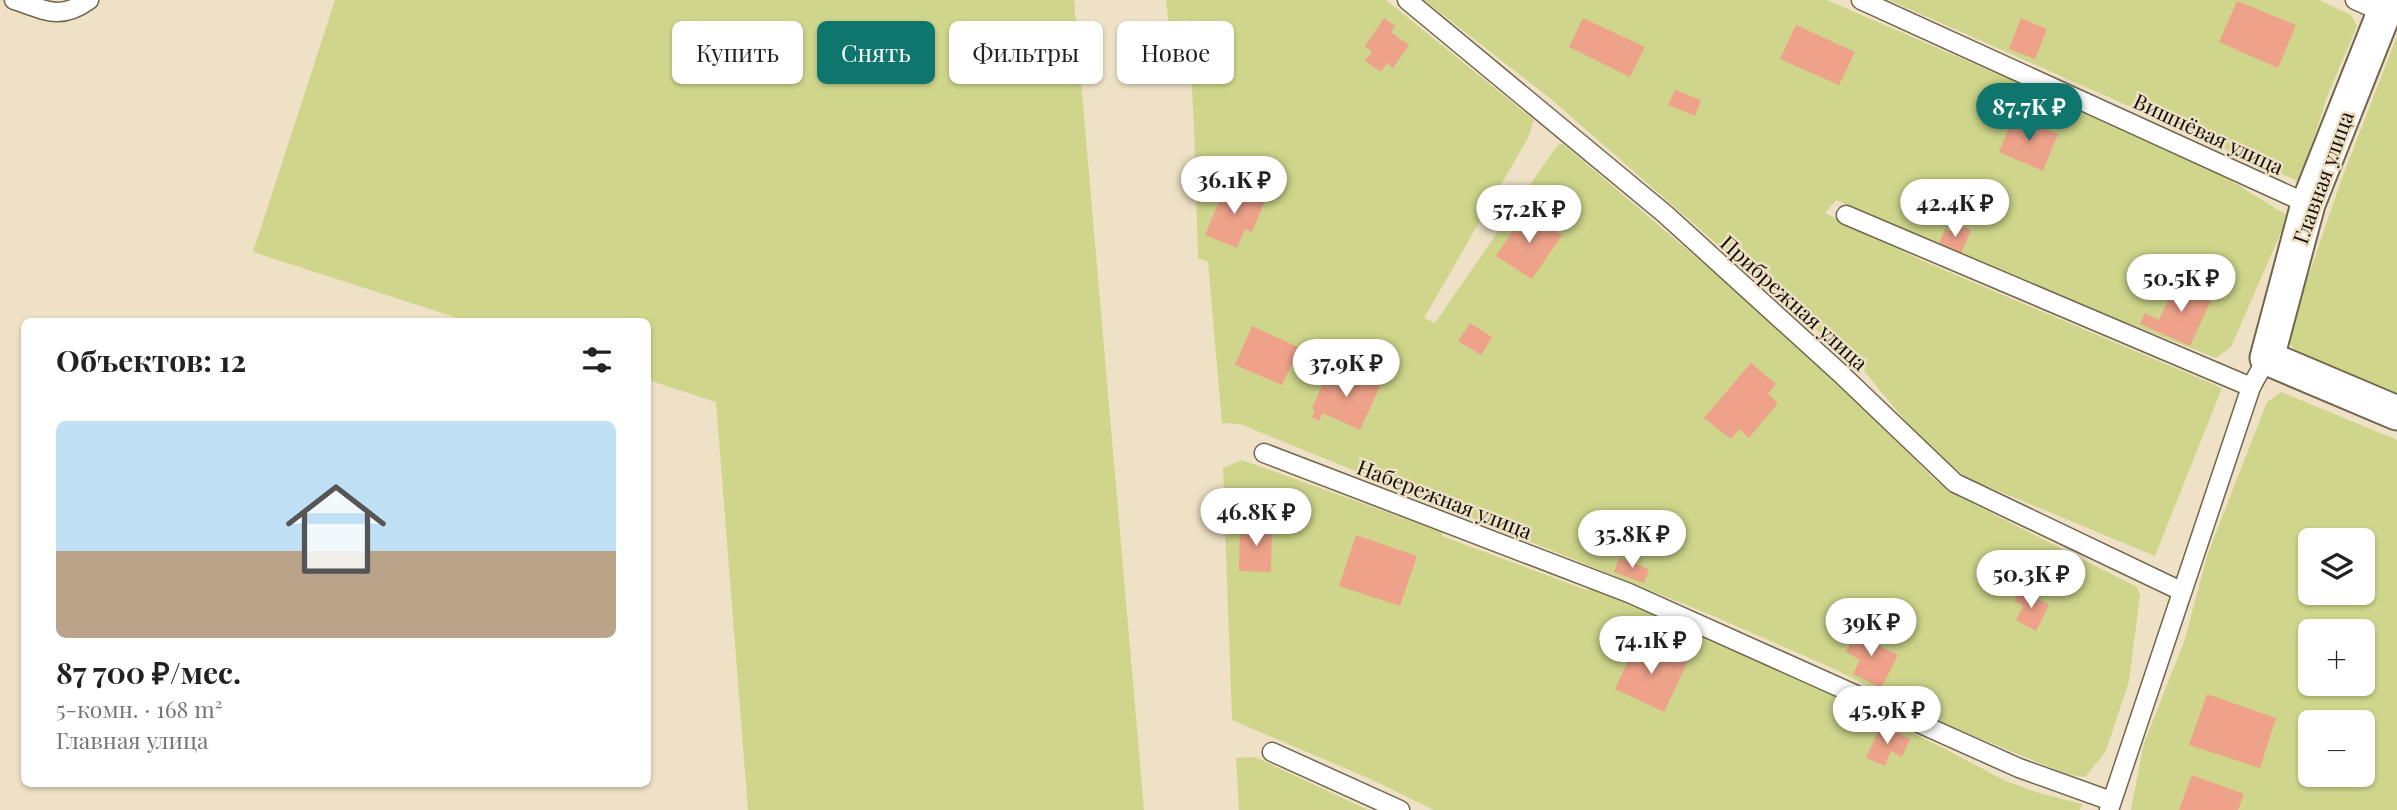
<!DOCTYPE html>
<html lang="ru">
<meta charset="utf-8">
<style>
:root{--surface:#fff;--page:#f6f6f6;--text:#222;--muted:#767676;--accent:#0f766e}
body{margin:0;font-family:"Playfair Display",serif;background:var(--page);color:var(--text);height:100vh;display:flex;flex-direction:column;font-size:26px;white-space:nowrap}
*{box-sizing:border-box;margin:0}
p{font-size:23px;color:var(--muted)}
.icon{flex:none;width:38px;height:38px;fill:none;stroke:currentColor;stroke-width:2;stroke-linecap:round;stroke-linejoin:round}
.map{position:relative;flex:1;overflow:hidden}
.sheet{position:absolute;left:21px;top:318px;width:630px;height:469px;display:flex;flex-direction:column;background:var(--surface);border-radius:10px;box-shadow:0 2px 5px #0004}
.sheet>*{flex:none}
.top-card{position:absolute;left:672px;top:21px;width:665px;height:63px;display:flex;gap:14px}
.fabs{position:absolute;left:2298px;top:528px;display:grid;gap:14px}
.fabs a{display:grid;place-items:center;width:77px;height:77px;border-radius:10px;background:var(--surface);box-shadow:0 2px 5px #0004;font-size:35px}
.price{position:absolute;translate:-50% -60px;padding:0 16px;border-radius:24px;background:#fff;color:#222;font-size:23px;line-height:46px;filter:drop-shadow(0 2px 4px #0008)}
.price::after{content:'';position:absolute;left:50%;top:42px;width:21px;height:16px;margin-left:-10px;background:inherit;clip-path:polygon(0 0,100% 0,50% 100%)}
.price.on{background:var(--accent);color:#fff}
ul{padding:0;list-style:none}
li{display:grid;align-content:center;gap:14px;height:371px;padding:0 35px}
li span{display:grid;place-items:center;height:217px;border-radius:10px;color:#555}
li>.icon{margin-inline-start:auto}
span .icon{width:126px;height:126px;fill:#fffc;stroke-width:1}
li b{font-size:30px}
h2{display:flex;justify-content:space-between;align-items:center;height:84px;padding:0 35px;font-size:30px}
.tag{padding:0 24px;border-radius:10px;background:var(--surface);box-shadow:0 2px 5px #0004;font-size:24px;line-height:63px}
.tag.on{background:var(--accent);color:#fff}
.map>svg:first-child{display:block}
.green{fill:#cfd68b;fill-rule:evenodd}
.building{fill:#eea28a}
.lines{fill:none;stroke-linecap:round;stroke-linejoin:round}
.service-casing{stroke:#71664d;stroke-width:21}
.minor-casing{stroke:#71664d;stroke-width:37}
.service{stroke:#fff;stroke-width:18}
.minor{stroke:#fff;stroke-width:33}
.labels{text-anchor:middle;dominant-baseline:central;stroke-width:5;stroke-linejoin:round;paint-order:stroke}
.street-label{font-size:21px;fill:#140f06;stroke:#eee1c5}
</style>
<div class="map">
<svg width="2397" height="810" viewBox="0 0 2397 810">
<rect width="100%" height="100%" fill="#eee1c5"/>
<g class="green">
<path d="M 335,0 L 1074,0 L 1144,810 L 748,810 L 716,402 L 648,380 L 648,322 L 470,322 L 253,252 Z"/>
<path d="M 1166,0 L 1386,0 L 1534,120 L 1528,138 L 1424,318 L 1435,323 L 1554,150 L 1559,144 L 1563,144 L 1809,353 L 1933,478 L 1956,495 L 2137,587 L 2140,595 L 2129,681 L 2106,751 L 2085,777 L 2066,774 L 1940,722 L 1830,667 L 1718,618 L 1240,424 L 1222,423 L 1208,262 L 1198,258 L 1194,126 L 1188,20 L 1169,24 Z"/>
<path d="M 1424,0 L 1827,0 L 2204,164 L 2288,216 L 2231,347 L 2216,358 L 2029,284 L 1836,200 L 1825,213 L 1923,261 L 2222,388 L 2155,556 L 1967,478 L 1923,442 L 1864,371 L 1868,356 L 1859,367 L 1753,273 L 1753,271 L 1737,257 L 1734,259 L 1551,99 Z"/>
<path d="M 1889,0 L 2319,0 L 2351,15 L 2357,26 L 2327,97 L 2300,182 Z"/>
<path d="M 2397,36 L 2397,393 L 2299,353 L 2286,341 L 2342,178 Z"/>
<path d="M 2281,392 L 2397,440 L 2397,810 L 2131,810 L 2144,743 L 2184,642 L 2208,553 L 2267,402 ZM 2310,541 L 2362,541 L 2362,593 L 2310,593 ZM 2310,632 L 2362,632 L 2362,684 L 2310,684 ZM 2310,723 L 2362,723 L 2362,775 L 2310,775 Z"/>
<path d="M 1242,460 L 1442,532 L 1442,536 L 1586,590 L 1593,588 L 1825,692 L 1937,745 L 2006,781 L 2039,793 L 2082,804 L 2080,810 L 1434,810 L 1368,778 L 1232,720 L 1223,468 Z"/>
<path d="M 1255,757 L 1368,810 L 1239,810 L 1236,758 Z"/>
</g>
<g class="building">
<path d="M 2237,1 L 2296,25 L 2278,68 L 2219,42 Z"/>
<path d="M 1384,18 L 1395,26 L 1391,32 L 1409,45 L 1393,68 L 1387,63 L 1381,72 L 1365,61 L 1372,52 L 1365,46 Z"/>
<path d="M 1583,18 L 1645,47 L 1630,77 L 1569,47 Z"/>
<path d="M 2021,18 L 2047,29 L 2035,59 L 2009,49 Z"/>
<path d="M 1796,25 L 1855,52 L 1839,85 L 1780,59 Z"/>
<path d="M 1675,90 L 1701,100 L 1695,116 L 1668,105 Z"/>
<path d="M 2014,115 L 2058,134 L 2043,171 L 1999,152 Z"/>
<path d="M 1226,185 L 1265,201 L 1252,232 L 1245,229 L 1237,248 L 1205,235 Z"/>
<path d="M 1526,210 L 1562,235 L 1532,279 L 1496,256 Z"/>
<path d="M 1961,226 L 1971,230 L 1961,253 L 1939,244 L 1945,229 L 1958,234 Z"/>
<path d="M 2177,280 L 2213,296 L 2190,346 L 2140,324 L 2145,313 L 2159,320 Z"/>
<path d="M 1470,323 L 1492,337 L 1481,355 L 1458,341 Z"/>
<path d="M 1252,326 L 1300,348 L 1282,385 L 1235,365 Z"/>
<path d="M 1751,363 L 1776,384 L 1768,394 L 1778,403 L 1749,438 L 1739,429 L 1731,439 L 1704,418 Z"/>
<path d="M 1329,370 L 1353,380 L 1356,373 L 1381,384 L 1360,430 L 1323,413 L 1319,421 L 1312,417 L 1315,410 L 1312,408 Z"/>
<path d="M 1240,524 L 1272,524 L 1271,572 L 1239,571 Z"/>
<path d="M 1356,535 L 1417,556 L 1400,606 L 1339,586 Z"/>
<path d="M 1619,558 L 1649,569 L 1644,583 L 1614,572 Z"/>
<path d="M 2020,590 L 2049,605 L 2036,631 L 2016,620 L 2023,606 L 2014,601 Z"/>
<path d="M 1860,625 L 1874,632 L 1870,641 L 1898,655 L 1881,688 L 1853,674 L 1860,660 L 1846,652 Z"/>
<path d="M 1637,641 L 1687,663 L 1664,712 L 1615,689 Z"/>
<path d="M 2207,694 L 2276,718 L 2260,768 L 2189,745 Z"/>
<path d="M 1881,725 L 1910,739 L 1902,757 L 1891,751 L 1885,766 L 1866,758 Z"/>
<path d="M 2192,775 L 2244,794 L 2238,810 L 2179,810 Z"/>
</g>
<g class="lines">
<defs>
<g id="service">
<path d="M 14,0 C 45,10 60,21 89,0"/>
<path d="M 1407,0 L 1665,214 L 1840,373 L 1955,483 L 2181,591"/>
<path d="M 1861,0 L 2308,204"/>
<path d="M 2355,0 L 2384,13"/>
<path d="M 1846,215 L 2251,387"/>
<path d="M 1264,453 L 1629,593 L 2019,768 L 2111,801"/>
<path d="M 1272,752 L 1400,810"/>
<path d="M 2109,810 L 2251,387 L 2267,358"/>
</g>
<path id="minor" d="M 2389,0 L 2308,204 L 2267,358 L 2397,413"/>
</defs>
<use href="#service" class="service-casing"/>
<use href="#minor" class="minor-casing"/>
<use href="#service" class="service"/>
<use href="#minor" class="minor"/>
</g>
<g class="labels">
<g class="street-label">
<text transform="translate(2209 133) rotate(25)">Вишнёвая улица</text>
<text transform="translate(2322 177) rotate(-70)">Главная улица</text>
<text transform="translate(1795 302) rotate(42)">Прибрежная улица</text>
<text transform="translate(1445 498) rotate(21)">Набережная улица</text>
</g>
</g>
</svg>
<div class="fabs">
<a><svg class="icon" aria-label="layers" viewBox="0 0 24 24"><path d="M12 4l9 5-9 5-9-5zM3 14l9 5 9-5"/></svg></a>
<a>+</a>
<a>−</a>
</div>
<b class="price on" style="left:2029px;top:143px">87.7K ₽</b>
<b class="price" style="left:1234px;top:216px">36.1K ₽</b>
<b class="price" style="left:1955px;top:239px">42.4K ₽</b>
<b class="price" style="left:1529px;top:245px">57.2K ₽</b>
<b class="price" style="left:2181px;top:314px">50.5K ₽</b>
<b class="price" style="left:1346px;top:399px">37.9K ₽</b>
<b class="price" style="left:1256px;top:548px">46.8K ₽</b>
<b class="price" style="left:1632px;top:570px">35.8K ₽</b>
<b class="price" style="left:2031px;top:610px">50.3K ₽</b>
<b class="price" style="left:1871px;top:658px">39K ₽</b>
<b class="price" style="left:1651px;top:676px">74.1K ₽</b>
<b class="price" style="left:1887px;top:746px">45.9K ₽</b>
<div class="top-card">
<a class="tag">Купить</a>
<a class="tag on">Снять</a>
<a class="tag">Фильтры</a>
<a class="tag">Новое</a>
</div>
<section class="sheet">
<h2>Объектов: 12<svg class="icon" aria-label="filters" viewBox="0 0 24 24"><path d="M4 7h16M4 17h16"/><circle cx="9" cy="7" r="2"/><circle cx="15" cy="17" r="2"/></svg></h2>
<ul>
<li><span style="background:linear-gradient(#bfe0f5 60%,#b9a48a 0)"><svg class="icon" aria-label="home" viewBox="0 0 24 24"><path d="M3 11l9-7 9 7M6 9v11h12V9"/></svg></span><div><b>87 700 ₽/мес.</b><p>5-комн. · 168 m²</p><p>Главная улица</p></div></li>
</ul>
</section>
</div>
